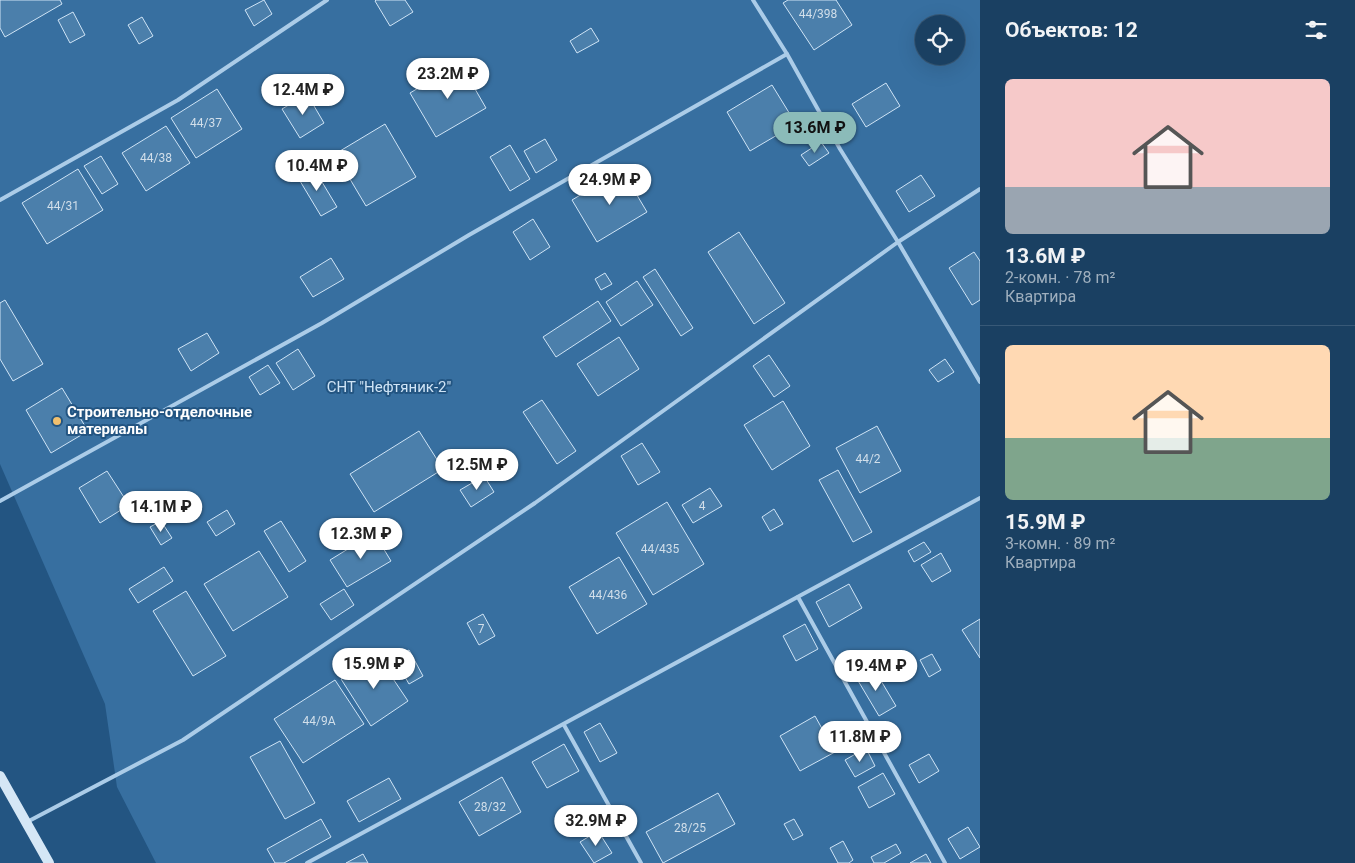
<!DOCTYPE html>
<html lang="ru">
<meta charset="utf-8">
<style>
:root{--surface:#1a4062;--page:#234768;--text:#f1f3f6;--muted:#9fafbe;--line:#385977;--accent:#8bbbb9}
body{margin:0;font-family:Roboto,sans-serif;background:var(--page);color:var(--text);height:100vh;display:flex;flex-direction:column;font-size:19px;white-space:nowrap}
*{box-sizing:border-box;margin:0}
p{font-size:16px;color:var(--muted)}
.icon{flex:none;width:28px;height:28px;fill:none;stroke:currentColor;stroke-width:2;stroke-linecap:round;stroke-linejoin:round}
.map{position:relative;flex:1;overflow:hidden}
.details{display:flex;flex-direction:column;background:var(--surface);width:375px}
.details>*{flex:none}
.buttons{position:absolute;left:915px;top:15px;display:grid;gap:10px}
.buttons a{display:grid;place-items:center;width:50px;height:50px;border-radius:50%;background:var(--surface);box-shadow:0 5px 20px #0002,0 0 0 1px var(--line);font-size:25px}
.price{position:absolute;translate:-50% -42px;padding:0 11px;border-radius:18px;background:#fff;color:#222;font-size:16px;line-height:32px;filter:drop-shadow(0 1px 2px #0008)}
.price::after{content:'';position:absolute;left:50%;top:30px;width:15px;height:11px;margin-left:-8px;background:inherit;clip-path:polygon(0 0,100% 0,50% 100%)}
.price.on{background:var(--accent);color:#111}
ul{padding:0;list-style:none}
li{display:grid;align-content:center;gap:10px;height:265px;padding:0 25px}
li+li{border-top:1px solid var(--line)}
li span{display:grid;place-items:center;height:155px;border-radius:8px;color:#555}
li>.icon{margin-inline-start:auto}
span .icon{width:90px;height:90px;fill:#fffc;stroke-width:1}
li b{font-size:21px}
h2{display:flex;justify-content:space-between;align-items:center;height:60px;padding:0 25px;font-size:21px}
main{display:flex;flex:1;min-height:0}
.map>svg:first-child{display:block}
.green{fill:#376fa0;fill-rule:evenodd}
.building{fill:#4b7fab;stroke:#cfe4f6}
.lines{fill:none;stroke-linecap:round;stroke-linejoin:round}
.lane{stroke:#abcce8;stroke-width:4}
.secondary{stroke:#d5e7f6;stroke-width:10}
.poi-dot{fill:#f2c06e;stroke:#235582;stroke-width:2}
.labels{text-anchor:middle;dominant-baseline:central;stroke-width:4;stroke-linejoin:round;paint-order:stroke}
.number-label{font-size:12px;fill:#d2dfea}
.park-label{font-size:15px;fill:#cfe4f6;stroke:#235582}
.poi-label{font-size:15px;font-weight:bold;fill:#fff;stroke:#235582;text-anchor:start}
</style>
<main>
<div class="map">
<svg width="980" height="863" viewBox="0 0 980 863">
<rect width="100%" height="100%" fill="#235582"/>
<path class="green" d="M 0,0 L 980,0 L 980,863 L 156,863 L 117,787 L 105,704 L 0,464 ZM 924,24 L 956,24 L 956,56 L 924,56 Z"/>
<g class="building">
<path d="M 0,0 L 60,0 L 62,4 L 5,37 L 0,28 Z"/>
<path d="M 264,0 L 272,14 L 254,26 L 245,10 Z"/>
<path d="M 376,0 L 405,0 L 413,12 L 390,26 L 375,1 Z"/>
<path d="M 788,0 L 836,0 L 852,25 L 814,50 L 783,3 Z"/>
<path d="M 73,12 L 85,35 L 70,43 L 58,20 Z"/>
<path d="M 142,17 L 153,36 L 139,44 L 128,25 Z"/>
<path d="M 591,28 L 599,41 L 577,53 L 570,41 Z"/>
<path d="M 460,63 L 486,108 L 436,137 L 410,93 Z"/>
<path d="M 886,83 L 900,106 L 866,127 L 852,104 Z"/>
<path d="M 772,85 L 796,124 L 750,151 L 727,112 Z"/>
<path d="M 217,89 L 242,129 L 196,158 L 171,118 Z"/>
<path d="M 307,94 L 324,123 L 300,138 L 282,109 Z"/>
<path d="M 385,124 L 416,177 L 366,206 L 335,154 Z"/>
<path d="M 166,126 L 190,163 L 146,191 L 122,153 Z"/>
<path d="M 545,139 L 557,160 L 536,173 L 524,151 Z"/>
<path d="M 821,142 L 829,153 L 809,166 L 801,155 Z"/>
<path d="M 510,145 L 530,179 L 510,191 L 490,157 Z"/>
<path d="M 101,156 L 118,184 L 102,194 L 84,166 Z"/>
<path d="M 313,167 L 337,207 L 321,216 L 297,176 Z"/>
<path d="M 78,169 L 103,210 L 47,244 L 22,203 Z"/>
<path d="M 622,170 L 647,212 L 597,242 L 572,200 Z"/>
<path d="M 921,175 L 935,196 L 909,212 L 896,191 Z"/>
<path d="M 533,219 L 550,247 L 530,260 L 513,232 Z"/>
<path d="M 739,232 L 785,303 L 754,324 L 708,252 Z"/>
<path d="M 974,252 L 980,261 L 980,300 L 972,305 L 949,268 Z"/>
<path d="M 331,258 L 344,279 L 313,297 L 300,277 Z"/>
<path d="M 655,269 L 693,328 L 681,336 L 643,277 Z"/>
<path d="M 605,273 L 612,284 L 601,290 L 595,279 Z"/>
<path d="M 637,281 L 653,305 L 621,326 L 606,302 Z"/>
<path d="M 5,300 L 43,364 L 13,381 L 0,359 L 0,303 Z"/>
<path d="M 598,301 L 611,321 L 556,357 L 543,337 Z"/>
<path d="M 207,333 L 219,353 L 191,371 L 178,349 Z"/>
<path d="M 619,337 L 639,369 L 598,396 L 577,364 Z"/>
<path d="M 298,349 L 315,376 L 293,390 L 276,363 Z"/>
<path d="M 769,355 L 790,386 L 774,397 L 753,366 Z"/>
<path d="M 945,359 L 954,372 L 938,382 L 929,370 Z"/>
<path d="M 268,365 L 280,383 L 260,395 L 249,377 Z"/>
<path d="M 62,388 L 88,431 L 51,453 L 26,410 Z"/>
<path d="M 542,400 L 576,451 L 557,464 L 523,412 Z"/>
<path d="M 783,401 L 810,446 L 772,470 L 744,425 Z"/>
<path d="M 877,426 L 901,471 L 860,493 L 836,448 Z"/>
<path d="M 419,431 L 443,469 L 374,512 L 350,474 Z"/>
<path d="M 642,443 L 660,472 L 638,485 L 621,456 Z"/>
<path d="M 838,470 L 872,532 L 853,542 L 819,480 Z"/>
<path d="M 107,471 L 129,505 L 100,523 L 79,488 Z"/>
<path d="M 484,476 L 494,492 L 471,507 L 460,490 Z"/>
<path d="M 710,488 L 722,506 L 693,523 L 682,505 Z"/>
<path d="M 667,502 L 704,564 L 653,595 L 616,533 Z"/>
<path d="M 774,509 L 783,524 L 770,531 L 762,517 Z"/>
<path d="M 227,510 L 235,524 L 216,536 L 207,522 Z"/>
<path d="M 161,521 L 172,538 L 161,545 L 150,527 Z"/>
<path d="M 281,521 L 306,561 L 289,572 L 264,531 Z"/>
<path d="M 374,533 L 391,561 L 347,587 L 330,560 Z"/>
<path d="M 924,542 L 931,552 L 914,562 L 908,551 Z"/>
<path d="M 259,551 L 288,597 L 233,631 L 204,584 Z"/>
<path d="M 941,553 L 951,571 L 932,582 L 921,565 Z"/>
<path d="M 619,557 L 647,604 L 597,634 L 569,587 Z"/>
<path d="M 164,567 L 173,581 L 138,603 L 129,589 Z"/>
<path d="M 849,584 L 862,608 L 829,627 L 816,602 Z"/>
<path d="M 344,589 L 354,605 L 331,620 L 320,604 Z"/>
<path d="M 186,591 L 226,656 L 193,676 L 153,611 Z"/>
<path d="M 483,614 L 495,636 L 479,645 L 467,623 Z"/>
<path d="M 980,619 L 980,658 L 962,630 Z"/>
<path d="M 805,624 L 818,649 L 796,661 L 783,636 Z"/>
<path d="M 409,650 L 423,676 L 409,684 L 394,658 Z"/>
<path d="M 932,654 L 941,670 L 929,677 L 920,660 Z"/>
<path d="M 377,655 L 408,701 L 371,726 L 341,679 Z"/>
<path d="M 874,669 L 896,706 L 879,716 L 857,679 Z"/>
<path d="M 335,680 L 364,724 L 303,763 L 274,719 Z"/>
<path d="M 815,716 L 835,752 L 800,771 L 780,736 Z"/>
<path d="M 600,723 L 617,753 L 600,762 L 584,732 Z"/>
<path d="M 280,741 L 315,803 L 285,819 L 250,757 Z"/>
<path d="M 564,744 L 579,771 L 547,788 L 532,762 Z"/>
<path d="M 866,748 L 875,766 L 855,777 L 845,760 Z"/>
<path d="M 929,754 L 939,771 L 919,783 L 909,765 Z"/>
<path d="M 883,773 L 895,794 L 869,808 L 858,787 Z"/>
<path d="M 502,777 L 521,812 L 479,836 L 459,802 Z"/>
<path d="M 389,778 L 401,799 L 359,822 L 347,801 Z"/>
<path d="M 718,793 L 735,824 L 663,863 L 646,832 Z"/>
<path d="M 321,819 L 331,837 L 284,863 L 275,863 L 267,849 Z"/>
<path d="M 794,819 L 803,835 L 793,840 L 784,824 Z"/>
<path d="M 968,827 L 980,847 L 960,859 L 948,839 Z"/>
<path d="M 598,831 L 612,853 L 594,863 L 580,842 Z"/>
<path d="M 843,841 L 853,860 L 849,863 L 838,863 L 830,848 Z"/>
<path d="M 896,844 L 901,853 L 884,863 L 874,863 L 871,857 Z"/>
<path d="M 363,854 L 368,863 L 346,863 Z"/>
<path d="M 926,854 L 931,863 L 910,863 Z"/>
</g>
<g class="lines">
<g class="lane">
<path d="M 753,0 L 787,54 L 840,149 L 898,242 L 980,382"/>
<path d="M 0,200 L 178,100 L 327,0"/>
<path d="M 0,501 L 322,323 L 469,235 L 787,54"/>
<path d="M 798,597 L 945,863"/>
<path d="M 564,725 L 641,863"/>
<path d="M 27,822 L 183,740 L 535,503 L 898,242 L 980,189"/>
<path d="M 307,863 L 980,498"/>
</g>
<path class="secondary" d="M 0,776 L 49,863"/>
</g>
<circle class="poi-dot" cx="57" cy="421" r="5"/>
<g class="labels">
<g class="number-label">
<text x="818" y="14">44/398</text>
<text x="206" y="123">44/37</text>
<text x="156" y="158">44/38</text>
<text x="63" y="206">44/31</text>
<text x="868" y="459">44/2</text>
<text x="702" y="506">4</text>
<text x="660" y="549">44/435</text>
<text x="608" y="595">44/436</text>
<text x="481" y="629">7</text>
<text x="319" y="721">44/9А</text>
<text x="490" y="807">28/32</text>
<text x="690" y="828">28/25</text>
</g>
<g class="park-label">
<text x="389" y="387">СНТ "Нефтяник-2"</text>
</g>
<g class="poi-label">
<text x="67" y="412">Строительно-отделочные<tspan x="67" dy="17">материалы</tspan></text>
</g>
</g>
</svg>
<div class="buttons">
<a><svg class="icon" aria-label="locate" viewBox="0 0 24 24"><circle cx="12" cy="12" r="6"/><path d="M12 2v4M12 18v4M2 12h4M18 12h4"/></svg></a>
</div>
<b class="price" style="left:448px;top:100px">23.2M ₽</b>
<b class="price" style="left:303px;top:116px">12.4M ₽</b>
<b class="price on" style="left:815px;top:154px">13.6M ₽</b>
<b class="price" style="left:317px;top:192px">10.4M ₽</b>
<b class="price" style="left:610px;top:206px">24.9M ₽</b>
<b class="price" style="left:477px;top:491px">12.5M ₽</b>
<b class="price" style="left:161px;top:533px">14.1M ₽</b>
<b class="price" style="left:361px;top:560px">12.3M ₽</b>
<b class="price" style="left:374px;top:690px">15.9M ₽</b>
<b class="price" style="left:876px;top:692px">19.4M ₽</b>
<b class="price" style="left:860px;top:763px">11.8M ₽</b>
<b class="price" style="left:596px;top:847px">32.9M ₽</b>
</div>
<section class="details">
<h2>Объектов: 12<svg class="icon" aria-label="filters" viewBox="0 0 24 24"><path d="M4 7h16M4 17h16"/><circle cx="9" cy="7" r="2"/><circle cx="15" cy="17" r="2"/></svg></h2>
<ul>
<li><span style="background:linear-gradient(#f6c9c9 70%,#9aa5b1 0)"><svg class="icon" aria-label="home" viewBox="0 0 24 24"><path d="M3 11l9-7 9 7M6 9v11h12V9"/></svg></span><div><b>13.6M ₽</b><p>2-комн. · 78 m²</p><p>Квартира</p></div></li>
<li><span style="background:linear-gradient(#ffd9b3 60%,#7fa58c 0)"><svg class="icon" aria-label="home" viewBox="0 0 24 24"><path d="M3 11l9-7 9 7M6 9v11h12V9"/></svg></span><div><b>15.9M ₽</b><p>3-комн. · 89 m²</p><p>Квартира</p></div></li>
</ul>
</section>
</main>
